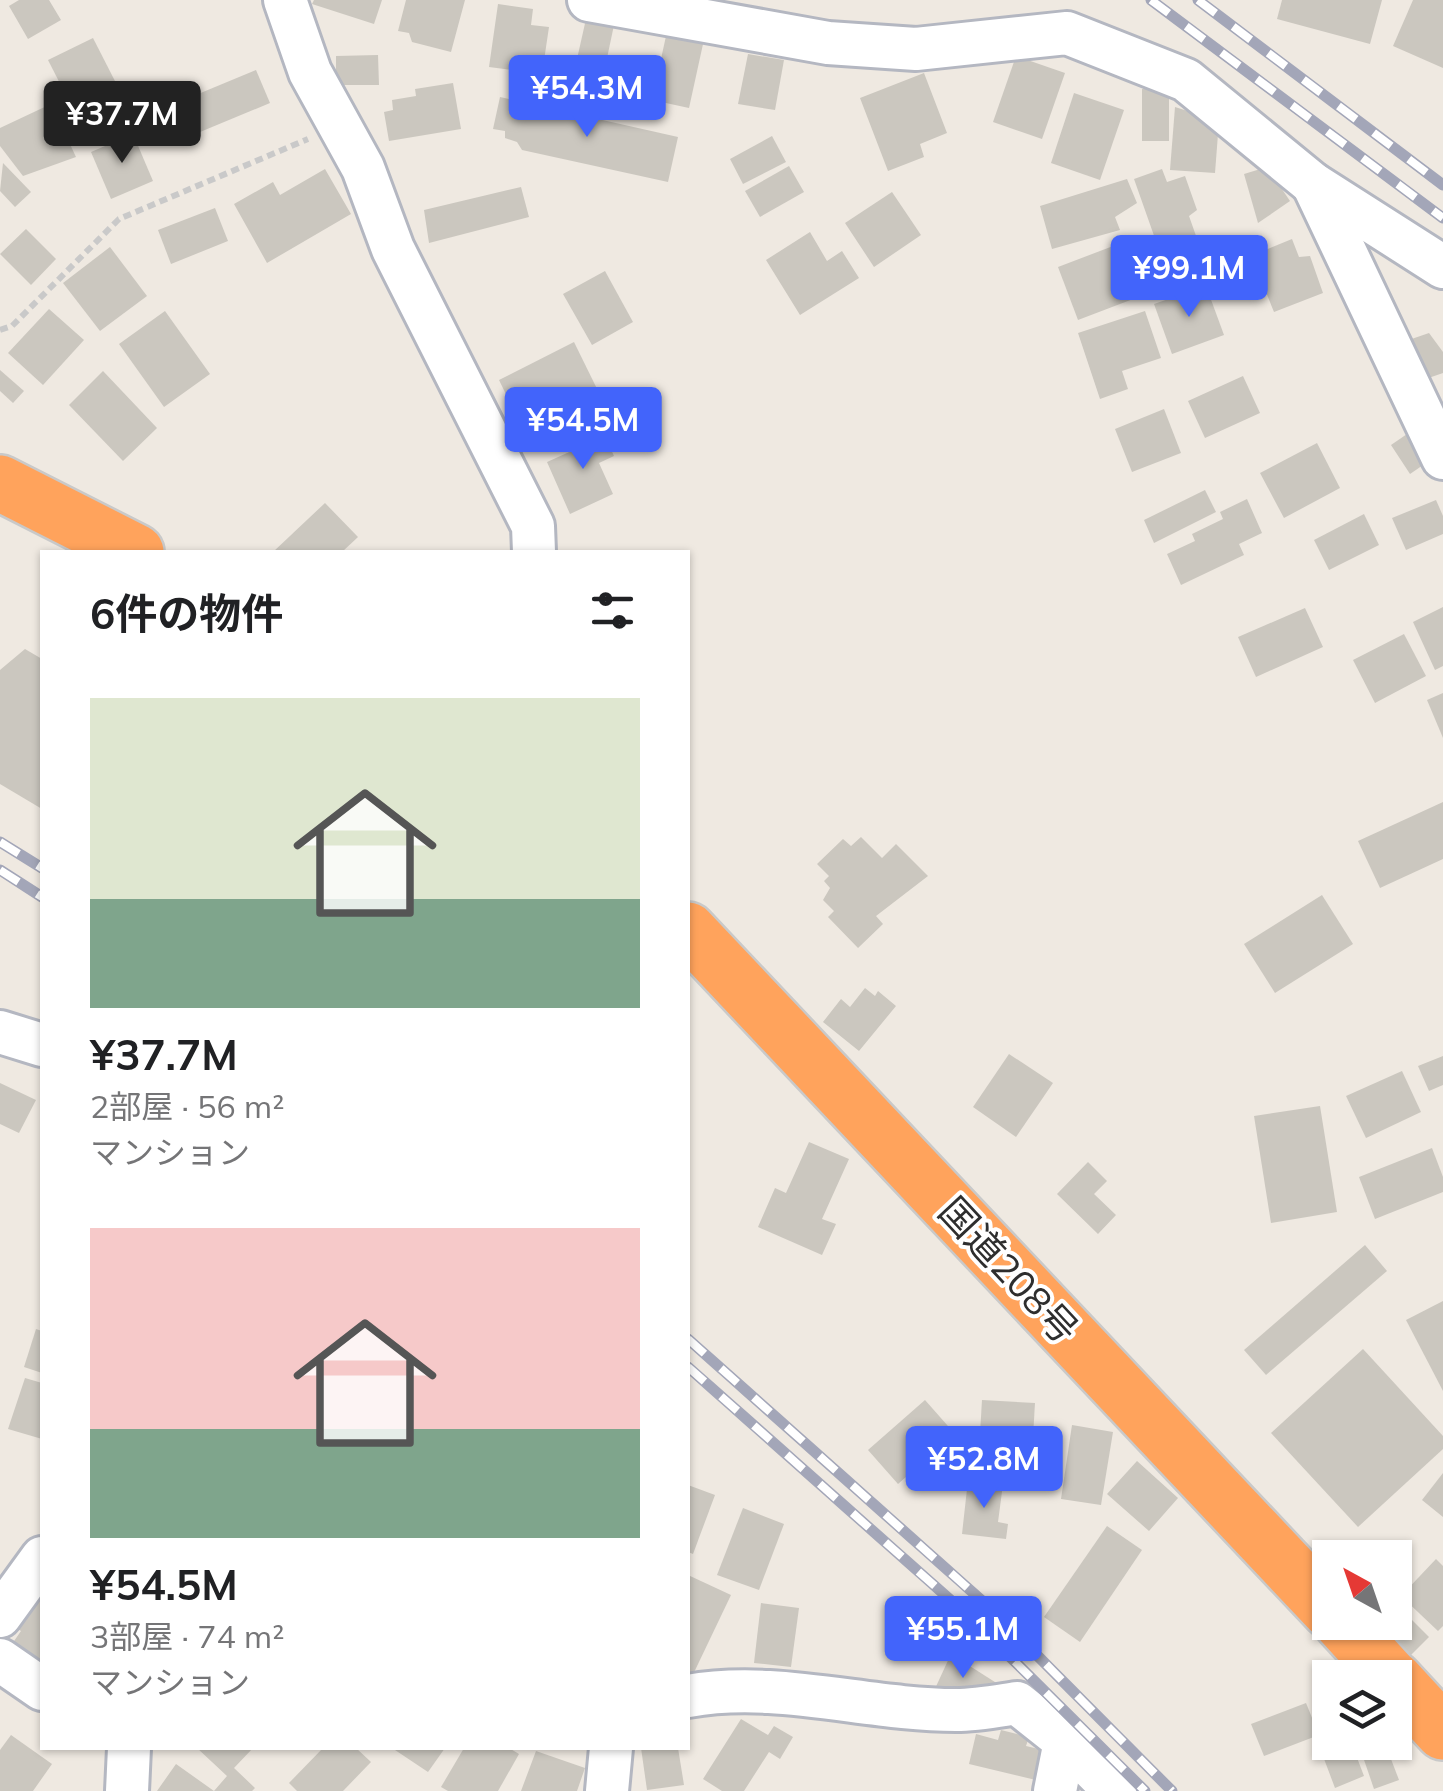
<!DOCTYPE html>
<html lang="ja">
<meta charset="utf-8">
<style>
:root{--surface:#fff;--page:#f2f2f2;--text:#202124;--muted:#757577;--accent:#4264fb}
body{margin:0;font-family:Mulish,"Noto Sans JP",sans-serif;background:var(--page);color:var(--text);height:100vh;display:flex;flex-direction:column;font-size:38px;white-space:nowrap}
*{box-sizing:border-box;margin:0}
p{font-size:32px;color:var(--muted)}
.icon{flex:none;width:55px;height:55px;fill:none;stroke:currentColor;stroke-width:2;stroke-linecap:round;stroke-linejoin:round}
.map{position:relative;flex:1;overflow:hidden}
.panel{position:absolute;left:40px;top:550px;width:650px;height:1200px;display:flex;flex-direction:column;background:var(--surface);border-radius:0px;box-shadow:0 2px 8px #0004}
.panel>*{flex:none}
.needle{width:65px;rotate:320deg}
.controls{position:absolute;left:1312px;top:1540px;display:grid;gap:20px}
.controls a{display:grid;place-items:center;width:100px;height:100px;border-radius:0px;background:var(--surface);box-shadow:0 2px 8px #0004;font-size:50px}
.price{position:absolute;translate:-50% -85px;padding:0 22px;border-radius:10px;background:var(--accent);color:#fff;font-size:32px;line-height:65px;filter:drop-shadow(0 2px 5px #0008)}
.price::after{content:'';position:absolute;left:50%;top:60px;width:30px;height:22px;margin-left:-15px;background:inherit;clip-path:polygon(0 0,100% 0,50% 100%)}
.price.active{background:#222;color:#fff}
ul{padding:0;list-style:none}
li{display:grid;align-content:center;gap:20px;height:530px;padding:0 50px}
li span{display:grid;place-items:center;height:310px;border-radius:0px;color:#555}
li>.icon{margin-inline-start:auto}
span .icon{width:180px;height:180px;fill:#fffc;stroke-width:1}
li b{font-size:42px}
h2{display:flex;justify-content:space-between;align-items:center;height:120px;padding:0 50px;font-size:42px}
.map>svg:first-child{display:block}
.building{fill:#cbc7bf}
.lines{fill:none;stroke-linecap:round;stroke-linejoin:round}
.minor-casing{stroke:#b4b7c1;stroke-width:48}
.highway-casing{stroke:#c9c9c9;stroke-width:60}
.path{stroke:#c9c9c9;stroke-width:6;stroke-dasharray:8 5;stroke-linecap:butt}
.minor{stroke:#fff;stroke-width:42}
.highway{stroke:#ffa35c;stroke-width:55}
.rail-casing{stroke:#a3a6b8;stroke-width:11}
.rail{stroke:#fff;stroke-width:8;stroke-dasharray:22;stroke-linecap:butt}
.labels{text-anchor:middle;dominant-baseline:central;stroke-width:8;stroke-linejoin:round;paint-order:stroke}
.street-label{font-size:38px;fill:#2e2e2e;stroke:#fff}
</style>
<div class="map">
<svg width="1443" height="1791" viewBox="0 0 1443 1791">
<rect width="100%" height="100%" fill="#efe9e1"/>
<g class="building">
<path d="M 19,0 L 49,0 L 61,20 L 28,39 L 9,6 Z"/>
<path d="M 314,0 L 382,0 L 374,24 L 312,4 Z"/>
<path d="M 406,0 L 465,0 L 451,52 L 412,42 L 409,33 L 398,31 Z"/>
<path d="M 1282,0 L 1382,0 L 1370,44 L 1277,19 Z"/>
<path d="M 1413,0 L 1443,0 L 1443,68 L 1393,46 Z"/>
<path d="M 498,4 L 533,9 L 531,25 L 549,27 L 542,74 L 489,67 Z"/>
<path d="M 586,19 L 614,25 L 599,96 L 570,90 Z"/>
<path d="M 666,36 L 703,44 L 689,108 L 652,100 Z"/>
<path d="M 93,38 L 118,87 L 73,109 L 48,60 Z"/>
<path d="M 748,54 L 784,60 L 775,110 L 738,104 Z"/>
<path d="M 378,55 L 379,85 L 336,85 L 336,56 Z"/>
<path d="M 1016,56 L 1065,73 L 1042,139 L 993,122 Z"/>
<path d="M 618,58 L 651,67 L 641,106 L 607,98 Z"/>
<path d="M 256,70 L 270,103 L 176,142 L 162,109 Z"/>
<path d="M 924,73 L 947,133 L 920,144 L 924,157 L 888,171 L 860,98 Z"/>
<path d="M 453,83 L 461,129 L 389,141 L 384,112 L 393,110 L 392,100 L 416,96 L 415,89 Z"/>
<rect x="1142" y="89" width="27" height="52"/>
<path d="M 1074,93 L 1124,110 L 1100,180 L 1051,163 Z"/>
<path d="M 500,97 L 678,137 L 668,182 L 522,150 L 517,142 L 505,138 L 505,131 L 493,129 Z"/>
<path d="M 51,104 L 76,157 L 23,176 L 0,146 L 0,128 Z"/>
<path d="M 1175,107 L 1219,121 L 1215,173 L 1170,170 Z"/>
<path d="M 133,134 L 153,181 L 111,199 L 91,152 Z"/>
<path d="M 772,136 L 786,162 L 743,184 L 730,159 Z"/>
<path d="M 3,163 L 31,192 L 15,207 L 0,191 Z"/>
<path d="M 789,166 L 804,192 L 760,217 L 745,191 Z"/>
<path d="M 1267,167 L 1290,201 L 1258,223 L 1244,174 Z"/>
<path d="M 325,169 L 351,214 L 267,263 L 234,204 L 273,182 L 280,195 Z"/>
<path d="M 1162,169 L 1167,182 L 1185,176 L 1197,210 L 1189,216 L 1201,250 L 1164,264 L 1134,179 Z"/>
<path d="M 1127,179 L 1137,203 L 1115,217 L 1120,230 L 1052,249 L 1040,206 Z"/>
<path d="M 521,187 L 529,217 L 429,243 L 424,210 Z"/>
<path d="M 892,192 L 921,235 L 874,267 L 845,223 Z"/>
<path d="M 215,208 L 228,241 L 171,264 L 158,230 Z"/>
<path d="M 26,229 L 56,259 L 31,285 L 0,254 Z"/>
<path d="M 810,232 L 827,261 L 842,251 L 859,278 L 800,315 L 766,260 Z"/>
<path d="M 1292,239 L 1299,257 L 1310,256 L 1323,293 L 1274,312 L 1259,275 L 1267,268 L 1260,252 Z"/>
<path d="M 1121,243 L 1141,296 L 1078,320 L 1058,267 Z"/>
<path d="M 110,247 L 147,296 L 100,331 L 63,283 Z"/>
<path d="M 605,271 L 633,322 L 592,345 L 563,294 Z"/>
<path d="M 1206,286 L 1224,335 L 1172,354 L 1154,304 Z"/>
<path d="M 49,309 L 84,340 L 43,385 L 8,353 Z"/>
<path d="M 165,311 L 210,374 L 164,407 L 119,344 Z"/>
<path d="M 1145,311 L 1161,358 L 1122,371 L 1128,389 L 1100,399 L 1078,333 Z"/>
<path d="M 1429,333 L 1443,352 L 1443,373 L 1414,383 L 1400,343 Z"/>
<path d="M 574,342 L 602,399 L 527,437 L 499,380 Z"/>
<path d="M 0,370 L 24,391 L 13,403 L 0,391 Z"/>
<path d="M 103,371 L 157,428 L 123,461 L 69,405 Z"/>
<path d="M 1243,376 L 1260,413 L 1205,438 L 1188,401 Z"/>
<path d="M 1164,409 L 1181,453 L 1132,472 L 1115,429 Z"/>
<path d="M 602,430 L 614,456 L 599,463 L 613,494 L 570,514 L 547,462 L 576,449 L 573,443 Z"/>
<path d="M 1410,432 L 1429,461 L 1410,474 L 1391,445 Z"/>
<path d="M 1317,443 L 1340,488 L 1284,518 L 1260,473 Z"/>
<path d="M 1205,490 L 1216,512 L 1154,543 L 1144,520 Z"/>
<path d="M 1247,499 L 1262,533 L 1239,544 L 1244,555 L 1181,585 L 1167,554 L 1195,541 L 1192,534 L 1223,519 L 1220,512 Z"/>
<path d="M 1436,500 L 1443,516 L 1443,534 L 1406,550 L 1392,518 Z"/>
<path d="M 325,503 L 358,537 L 342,552 L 273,552 Z"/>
<path d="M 1364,514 L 1379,545 L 1329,570 L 1314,540 Z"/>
<path d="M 1443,607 L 1443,666 L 1435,670 L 1413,622 Z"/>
<path d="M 1305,608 L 1323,647 L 1256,677 L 1238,637 Z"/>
<path d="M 1404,634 L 1426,676 L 1375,703 L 1353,660 Z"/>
<path d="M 25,649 L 42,659 L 42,809 L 0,784 L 0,670 Z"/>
<path d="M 1443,693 L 1443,738 L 1427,700 Z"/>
<path d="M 1443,802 L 1443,859 L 1380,888 L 1358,841 Z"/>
<path d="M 861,837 L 882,858 L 896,844 L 928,876 L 876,916 L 883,924 L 858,948 L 828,917 L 834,911 L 823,900 L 830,888 L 824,881 L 829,876 L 817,864 L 843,839 L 851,846 Z"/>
<path d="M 1322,895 L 1353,944 L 1275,993 L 1244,944 Z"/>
<path d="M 865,988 L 875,996 L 878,991 L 896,1006 L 859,1051 L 823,1022 L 841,999 L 850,1007 Z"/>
<path d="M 1009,1054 L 1053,1083 L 1016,1137 L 973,1107 Z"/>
<path d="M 1443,1056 L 1443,1085 L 1429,1091 L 1418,1066 Z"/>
<path d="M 1402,1071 L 1421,1112 L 1366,1138 L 1346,1096 Z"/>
<path d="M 0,1083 L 36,1100 L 19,1133 L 0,1124 Z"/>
<path d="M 1320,1106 L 1337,1212 L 1271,1223 L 1254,1116 Z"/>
<path d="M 809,1142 L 849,1159 L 822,1219 L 836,1224 L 822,1255 L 758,1227 L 775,1188 L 786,1193 Z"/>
<path d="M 1432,1148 L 1443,1177 L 1443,1192 L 1375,1219 L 1359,1177 Z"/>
<path d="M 1088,1162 L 1107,1181 L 1094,1194 L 1116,1215 L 1098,1234 L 1057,1194 Z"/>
<path d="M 1365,1245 L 1387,1271 L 1266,1375 L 1244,1350 Z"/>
<path d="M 1443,1301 L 1443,1391 L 1406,1320 Z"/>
<path d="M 36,1329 L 42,1331 L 42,1373 L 24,1367 Z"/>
<path d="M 1363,1349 L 1443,1436 L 1443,1449 L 1358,1527 L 1271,1433 Z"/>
<path d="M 25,1378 L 42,1383 L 42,1439 L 8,1429 Z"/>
<path d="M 925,1400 L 955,1434 L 898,1484 L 868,1450 Z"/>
<path d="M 982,1400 L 1035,1403 L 1031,1470 L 978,1467 Z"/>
<path d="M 1072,1425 L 1113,1432 L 1101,1505 L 1061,1499 Z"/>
<path d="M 1137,1461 L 1178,1498 L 1149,1531 L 1107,1494 Z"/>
<path d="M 1443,1473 L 1443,1517 L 1422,1500 Z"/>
<path d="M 968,1480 L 1003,1484 L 998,1522 L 1008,1524 L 1006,1539 L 962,1534 Z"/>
<path d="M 688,1485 L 715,1495 L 693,1554 L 688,1552 Z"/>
<path d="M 743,1508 L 784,1524 L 759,1590 L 717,1575 Z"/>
<path d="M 1107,1526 L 1142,1550 L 1080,1642 L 1044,1617 Z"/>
<path d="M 1436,1559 L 1443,1566 L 1443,1626 L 1438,1631 L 1401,1596 Z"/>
<path d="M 688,1575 L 731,1595 L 688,1685 Z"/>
<path d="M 42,1586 L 42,1665 L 12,1644 L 21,1631 L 7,1621 Z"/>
<path d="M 761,1603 L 799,1608 L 791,1667 L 754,1663 Z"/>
<path d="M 1395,1603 L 1429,1637 L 1409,1657 L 1375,1622 L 1395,1622 Z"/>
<path d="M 951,1654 L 998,1684 L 974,1699 L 933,1693 Z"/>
<path d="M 1306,1703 L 1319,1735 L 1264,1756 L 1251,1724 Z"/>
<path d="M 741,1719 L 768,1735 L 774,1726 L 793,1737 L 780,1759 L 769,1752 L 744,1791 L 722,1791 L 703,1779 Z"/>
<path d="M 1001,1730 L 1029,1737 L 1026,1746 L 1047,1751 L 1040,1781 L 969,1764 L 976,1734 L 998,1740 Z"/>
<path d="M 11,1735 L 52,1764 L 33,1791 L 0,1791 L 0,1750 Z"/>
<path d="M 1330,1739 L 1330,1742 L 1351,1742 L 1364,1776 L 1335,1788 L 1318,1743 Z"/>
<path d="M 1386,1746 L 1399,1780 L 1374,1789 L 1362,1754 Z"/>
<path d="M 197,1748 L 253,1748 L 234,1768 L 255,1788 L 252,1791 L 157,1791 L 176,1764 L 214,1791 L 227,1776 Z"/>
<path d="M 323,1748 L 356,1748 L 371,1762 L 343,1791 L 297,1791 L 289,1783 Z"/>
<path d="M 392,1748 L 445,1748 L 428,1772 Z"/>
<path d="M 464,1748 L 509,1748 L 519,1754 L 498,1791 L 448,1791 L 441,1787 Z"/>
<path d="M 641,1748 L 678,1748 L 684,1785 L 647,1790 Z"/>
<path d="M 536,1751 L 585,1768 L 577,1791 L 521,1791 Z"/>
</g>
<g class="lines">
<defs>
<g id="minor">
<path d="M 285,0 L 310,72 L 363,168 L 393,249 L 533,526 L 534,552"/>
<path d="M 589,0 L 828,43 L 916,49 L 1067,33 L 1186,80 L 1313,184 L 1443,267"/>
<path d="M 1313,184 L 1443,458"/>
<path d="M 0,1032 L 42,1045"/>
<path d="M 0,1616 L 42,1558"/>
<path d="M 0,1660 L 42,1689"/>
<path d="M 688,1696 C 777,1680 867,1710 956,1710 C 976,1710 997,1706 1017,1703 L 1065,1741 L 1115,1791"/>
<path d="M 127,1791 L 129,1748"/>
<path d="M 607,1791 L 611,1748"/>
<path d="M 1055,1791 L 1065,1741"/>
</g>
<g id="highway">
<path d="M 0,483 L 136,552"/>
<path d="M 688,930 L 1330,1611"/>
<path d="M 1341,1622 L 1392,1678"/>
<path d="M 1395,1680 L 1443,1732"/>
</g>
</defs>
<use href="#minor" class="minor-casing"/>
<use href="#highway" class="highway-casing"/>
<path class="path" d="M 0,330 L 12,326 L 119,219 L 308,139"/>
<use href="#minor" class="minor"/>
<use href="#highway" class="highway"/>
<defs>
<g id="rail">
<path d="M 1151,0 L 1443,218"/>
<path d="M 1198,0 L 1443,185"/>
<path d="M 0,842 L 42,868"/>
<path d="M 0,870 L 42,897"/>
<path d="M 688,1339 L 988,1606 L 1172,1791"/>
<path d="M 688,1367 L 972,1619 L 1145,1791"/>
</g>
</defs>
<use href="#rail" class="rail-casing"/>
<use href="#rail" class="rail"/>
</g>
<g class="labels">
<g class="street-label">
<text transform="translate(1009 1270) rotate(47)">国道208号</text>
</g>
</g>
</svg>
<div class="controls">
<a><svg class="needle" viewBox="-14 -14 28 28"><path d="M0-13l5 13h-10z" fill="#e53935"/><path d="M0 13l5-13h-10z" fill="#757577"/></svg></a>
<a><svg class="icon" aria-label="layers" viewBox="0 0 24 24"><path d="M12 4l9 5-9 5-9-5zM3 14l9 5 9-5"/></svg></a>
</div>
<b class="price" style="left:587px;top:140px">¥54.3M</b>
<b class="price active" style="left:122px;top:166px">¥37.7M</b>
<b class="price" style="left:1189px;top:320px">¥99.1M</b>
<b class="price" style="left:583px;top:472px">¥54.5M</b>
<b class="price" style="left:984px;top:1511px">¥52.8M</b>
<b class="price" style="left:963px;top:1681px">¥55.1M</b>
<section class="panel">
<h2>6件の物件<svg class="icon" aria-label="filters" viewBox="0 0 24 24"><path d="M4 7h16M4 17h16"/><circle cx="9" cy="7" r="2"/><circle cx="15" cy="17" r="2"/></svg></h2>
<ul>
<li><span style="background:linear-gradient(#dfe7d0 65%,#7fa58c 0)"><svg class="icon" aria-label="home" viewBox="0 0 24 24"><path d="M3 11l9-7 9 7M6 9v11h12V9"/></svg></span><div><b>¥37.7M</b><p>2部屋 · 56 m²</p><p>マンション</p></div></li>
<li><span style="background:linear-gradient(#f6c9c9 65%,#7fa58c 0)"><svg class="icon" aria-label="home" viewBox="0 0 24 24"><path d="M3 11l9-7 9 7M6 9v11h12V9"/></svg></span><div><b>¥54.5M</b><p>3部屋 · 74 m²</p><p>マンション</p></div></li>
</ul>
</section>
</div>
